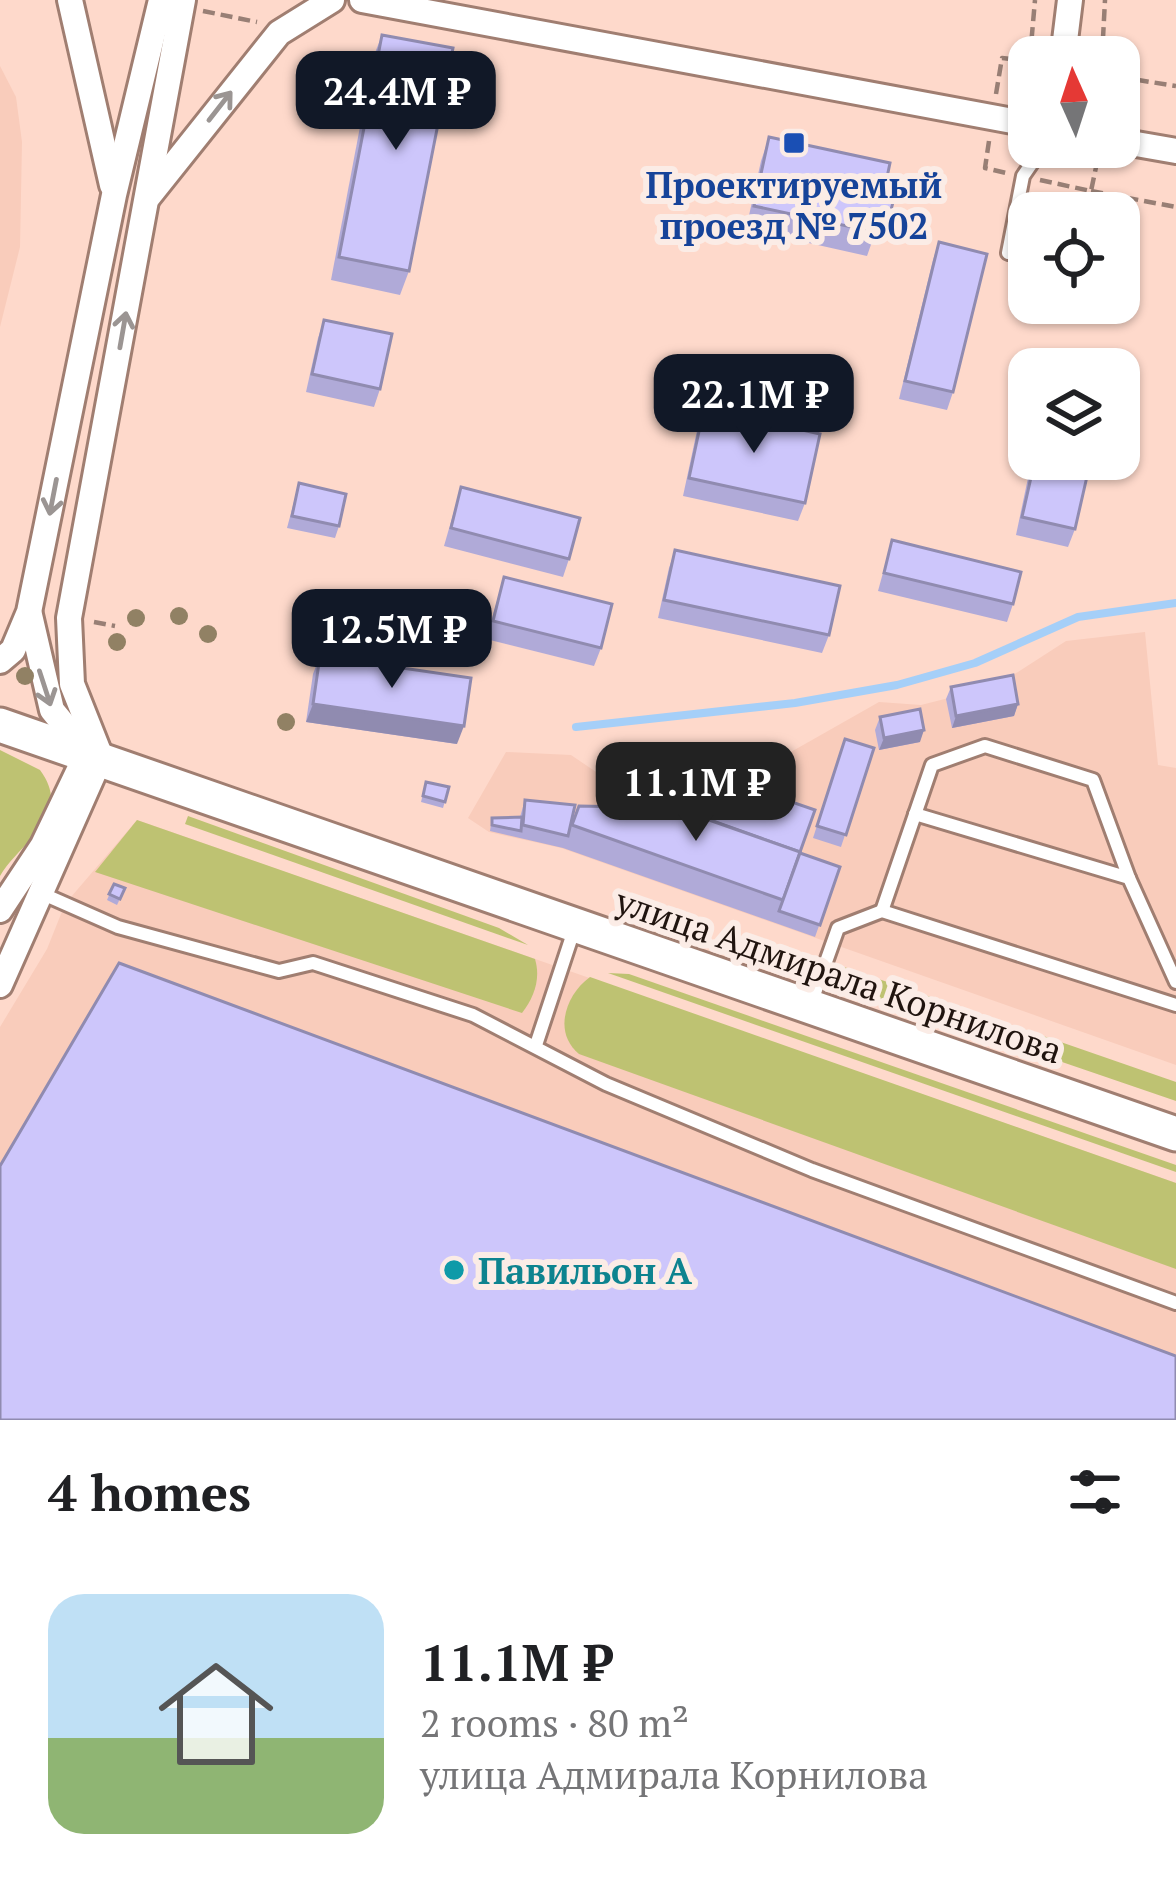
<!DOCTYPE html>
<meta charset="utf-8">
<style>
:root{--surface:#fff;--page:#f2f2f2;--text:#202124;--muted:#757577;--line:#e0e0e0;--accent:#111827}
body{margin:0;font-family:"PT Serif",serif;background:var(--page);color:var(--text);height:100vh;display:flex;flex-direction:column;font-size:45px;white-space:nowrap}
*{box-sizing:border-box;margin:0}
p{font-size:39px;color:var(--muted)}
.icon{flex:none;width:66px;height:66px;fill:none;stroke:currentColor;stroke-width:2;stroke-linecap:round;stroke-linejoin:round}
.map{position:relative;height:1420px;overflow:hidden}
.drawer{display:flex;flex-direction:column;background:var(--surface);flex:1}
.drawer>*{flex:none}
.needle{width:78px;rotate:357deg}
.fabs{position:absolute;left:1008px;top:36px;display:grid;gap:24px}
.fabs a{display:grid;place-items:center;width:132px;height:132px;border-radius:24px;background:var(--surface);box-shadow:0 3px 9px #0004;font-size:60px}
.price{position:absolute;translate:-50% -102px;padding:0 27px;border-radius:24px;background:var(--accent);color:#fff;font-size:39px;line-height:78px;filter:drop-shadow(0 3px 6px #0008)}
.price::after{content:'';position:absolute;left:50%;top:72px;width:36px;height:27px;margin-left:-18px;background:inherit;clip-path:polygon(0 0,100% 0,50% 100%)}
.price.current{background:#222;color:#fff}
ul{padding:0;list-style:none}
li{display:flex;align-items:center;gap:36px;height:300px;padding:0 48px}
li+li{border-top:3px solid var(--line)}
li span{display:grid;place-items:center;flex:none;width:336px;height:240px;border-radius:36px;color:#555}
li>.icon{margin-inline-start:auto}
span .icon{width:144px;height:144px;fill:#fffc;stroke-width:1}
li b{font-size:51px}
h2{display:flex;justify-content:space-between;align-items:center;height:144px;padding:0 48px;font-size:51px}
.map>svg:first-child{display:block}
.built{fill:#f9ccbb}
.green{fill:#bec272}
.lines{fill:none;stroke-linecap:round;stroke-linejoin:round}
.stream{stroke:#a5cff8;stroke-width:8}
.lane-casing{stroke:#a07e71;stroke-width:18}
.street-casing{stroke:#a07e71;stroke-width:30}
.secondary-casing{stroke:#a07e71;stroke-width:39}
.path{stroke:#987f75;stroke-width:4.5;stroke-dasharray:12 6;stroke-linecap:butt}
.lane{stroke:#fff;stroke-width:12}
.street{stroke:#fff;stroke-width:24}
.secondary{stroke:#fff;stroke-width:33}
.tree{fill:#918164}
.wall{fill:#b0aad8}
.shaded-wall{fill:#908bb0}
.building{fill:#cdc6fb;stroke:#908bb0;stroke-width:3}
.oneway{stroke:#9b9593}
.transit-dot{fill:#1a4fb4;stroke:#fbece6;stroke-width:4.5}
.culture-dot{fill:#0f9aa8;stroke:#fbece6;stroke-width:4.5}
.labels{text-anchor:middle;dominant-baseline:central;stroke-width:12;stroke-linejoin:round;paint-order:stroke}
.transit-label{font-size:36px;font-weight:bold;fill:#164399;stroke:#fbece6}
.street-label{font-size:36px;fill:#20140f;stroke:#fbece6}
.culture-label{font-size:36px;font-weight:bold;fill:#0d838f;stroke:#fbece6;text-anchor:start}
</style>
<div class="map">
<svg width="1176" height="1420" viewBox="0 0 1176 1420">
<rect width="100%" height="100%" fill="#fed9cb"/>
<g class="built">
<path d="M 0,66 L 16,97 L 22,142 L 20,247 L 0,327 Z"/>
<path d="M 1145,632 L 1158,765 L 1176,768 L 1176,1065 L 561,848 L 489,832 L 468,818 L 506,752 L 571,755 L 602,776 L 738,782 L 879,702 L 921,705 L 996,686 L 1066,641 Z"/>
<path d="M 137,820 L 1176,1183 L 1176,1420 L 0,1420 L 0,1027 L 47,949 L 65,904 Z"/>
</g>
<g class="green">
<path d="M 0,750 L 40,770 C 74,816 21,841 0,876 Z"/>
<path d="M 188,816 L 499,928 L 528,945 L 185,824 Z"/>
<path d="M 137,820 L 535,959 C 541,979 534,997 522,1013 L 95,872 Z"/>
<path d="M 844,967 L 1176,1082 L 1176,1101 L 866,995 Z"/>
<path d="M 608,973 L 629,974 L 1176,1165 L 1176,1172 Z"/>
<path d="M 590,977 L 1176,1183 L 1176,1269 L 579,1054 C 553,1033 565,995 590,977 Z"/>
</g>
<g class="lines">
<path class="stream" d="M 576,727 L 795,703 L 897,685 L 975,663 L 1078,617 L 1176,603"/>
<defs>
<g id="lane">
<path d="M 1008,253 L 1023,176 L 1043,147"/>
<path d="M 915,814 L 1129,878 L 1176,982"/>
<path d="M 43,894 L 118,927 L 279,971 L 313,963 L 473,1015 L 606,1084 L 812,1170 L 1176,1303"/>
<path d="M 882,911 L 932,765 L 985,746 L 1093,780 L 1129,878"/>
<path d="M 811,1004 L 838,928 L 882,911 L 1176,1005"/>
<path d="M 536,1045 L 575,927"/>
</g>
<g id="street">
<path d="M 70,0 L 112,185"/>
<path d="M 362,0 L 1029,124"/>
<path d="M 1063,57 L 1070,0"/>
<path d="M 1119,141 L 1176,151"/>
<path d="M 149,196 L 279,33 L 332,0"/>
<path d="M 0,661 L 13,650 L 29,612 L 114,195 L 161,0"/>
<path d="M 0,910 L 43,845 L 87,753 L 52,710 L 30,615"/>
<path d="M 0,985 L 101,757 L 72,684 L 69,618 L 183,0"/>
</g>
<path id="secondary" d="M 0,725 L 1176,1134"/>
</defs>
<use href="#lane" class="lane-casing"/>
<use href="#street" class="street-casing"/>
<use href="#secondary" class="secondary-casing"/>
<g class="path">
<path d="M 203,11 L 257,22"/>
<path d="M 1030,57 L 1035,0"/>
<path d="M 1102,57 L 1105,0"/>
<path d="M 1119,77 L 1176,86"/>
<path d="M 996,94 L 1002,58 L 1029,61"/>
<path d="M 989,141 L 985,168 L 1006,173"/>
<path d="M 1040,180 L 1091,191 L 1099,153"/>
<path d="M 1091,191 L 1176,207"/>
<path d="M 94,622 L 115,626"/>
</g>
<use href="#lane" class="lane"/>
<use href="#street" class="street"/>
<use href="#secondary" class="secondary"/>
</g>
<g class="tree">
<circle cx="179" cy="616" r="9"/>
<circle cx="136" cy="618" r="9"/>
<circle cx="208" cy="634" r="9"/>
<circle cx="117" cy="642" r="9"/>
<circle cx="25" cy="676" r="9"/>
<circle cx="286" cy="722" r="9"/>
</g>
<g class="wall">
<path d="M 382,35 L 409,271 L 400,295 L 331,280 L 373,58 Z"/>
<path d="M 769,137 L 885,187 L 890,214 L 882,237 L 874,236 L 867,256 L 746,229 L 761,161 Z"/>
<path d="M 939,242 L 953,392 L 947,410 L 899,399 L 933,260 Z"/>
<path d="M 324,320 L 380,389 L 374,407 L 306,392 L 318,338 Z"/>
<path d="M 704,408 L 805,503 L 798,521 L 683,496 L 698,426 Z"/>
<path d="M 1035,460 L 1075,529 L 1068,547 L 1016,535 L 1028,478 Z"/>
<path d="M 299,483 L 339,526 L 335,538 L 287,528 Z"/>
<path d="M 461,487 L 569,559 L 563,577 L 444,546 Z"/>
<path d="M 892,540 L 1013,604 L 1007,622 L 878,591 Z"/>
<path d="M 675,550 L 829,635 L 822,653 L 658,618 L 669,568 Z"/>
<path d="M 504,577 L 601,648 L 594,666 L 486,639 Z"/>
<path d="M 320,656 L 457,744 L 306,722 L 313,674 Z"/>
<path d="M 951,687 L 1018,704 L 1014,716 L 952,728 L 946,699 Z"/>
<path d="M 880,717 L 920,742 L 879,750 L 875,730 Z"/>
<path d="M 845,739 L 874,748 L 841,847 L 813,838 Z"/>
<path d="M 426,782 L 449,787 L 443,808 L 421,802 Z"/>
<path d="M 525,800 L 568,835 L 579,806 L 800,853 L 840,867 L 815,937 L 563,848 L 490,831 L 492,818 L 520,817 Z"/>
<path d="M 114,884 L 125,888 L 117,905 L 107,900 Z"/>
</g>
<g class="shaded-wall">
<path d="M 313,704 L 464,726 L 457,744 L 306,722 Z"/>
<path d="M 1018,704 L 1014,716 L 952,728 L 956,716 Z"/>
<path d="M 924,730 L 920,742 L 879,750 L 884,738 Z"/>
</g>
<g class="building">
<path d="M 382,35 L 453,48 L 409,271 L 339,257 Z"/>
<path d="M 769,137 L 890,163 L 885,187 L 896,190 L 890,214 L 880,212 L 875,232 L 754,206 Z"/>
<path d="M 939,242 L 987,254 L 953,392 L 905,381 Z"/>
<path d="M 324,320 L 392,334 L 380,389 L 312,374 Z"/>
<path d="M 704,408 L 820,434 L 805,503 L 689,478 Z"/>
<path d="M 1035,460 L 1088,472 L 1075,529 L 1022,517 Z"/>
<path d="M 299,483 L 346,494 L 339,526 L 292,516 Z"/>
<path d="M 461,487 L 580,518 L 569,559 L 451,528 Z"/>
<path d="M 892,540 L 1021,572 L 1013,604 L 884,573 Z"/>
<path d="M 675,550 L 840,586 L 829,635 L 664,600 Z"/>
<path d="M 504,577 L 612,604 L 601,648 L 493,621 Z"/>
<path d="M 320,656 L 471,678 L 464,726 L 313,704 Z"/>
<path d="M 1013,675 L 1018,704 L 956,716 L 951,687 Z"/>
<path d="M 920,709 L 924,730 L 884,738 L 880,717 Z"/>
<path d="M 845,739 L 874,748 L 846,835 L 817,826 Z"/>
<path d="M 725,779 L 815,810 L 800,852 L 710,820 Z"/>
<path d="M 426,782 L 449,787 L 445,802 L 423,796 Z"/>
<path d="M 525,800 L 575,805 L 568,836 L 523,825 Z"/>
<path d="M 579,806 L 675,808 L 800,852 L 783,900 L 572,825 Z"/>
<path d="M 522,817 L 521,831 L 492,825 L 492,818 Z"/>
<path d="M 800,853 L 840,867 L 820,925 L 779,911 Z"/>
<path d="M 114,884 L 125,888 L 120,899 L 109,894 Z"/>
<path d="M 119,963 L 1176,1356 L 1176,1420 L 0,1420 L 0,1166 Z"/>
</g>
<defs><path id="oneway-shaft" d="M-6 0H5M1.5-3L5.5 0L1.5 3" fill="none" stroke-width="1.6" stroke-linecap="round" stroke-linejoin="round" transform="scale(3)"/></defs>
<g class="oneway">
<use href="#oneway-shaft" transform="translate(220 106) rotate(-52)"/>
<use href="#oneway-shaft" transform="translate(123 330) rotate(-80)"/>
<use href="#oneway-shaft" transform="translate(53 497) rotate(101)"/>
<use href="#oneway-shaft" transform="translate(45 688) rotate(72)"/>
</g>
<rect class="transit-dot" x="782" y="131" width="24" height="24" rx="6"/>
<circle class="culture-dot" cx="454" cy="1270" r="12"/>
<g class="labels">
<g class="transit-label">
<text x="794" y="184">Проектируемый<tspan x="794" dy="41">проезд № 7502</tspan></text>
</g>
<g class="street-label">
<text transform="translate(839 975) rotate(19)">улица Адмирала Корнилова</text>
</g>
<g class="culture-label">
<text x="478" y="1270">Павильон А</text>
</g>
</g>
</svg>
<div class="fabs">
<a><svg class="needle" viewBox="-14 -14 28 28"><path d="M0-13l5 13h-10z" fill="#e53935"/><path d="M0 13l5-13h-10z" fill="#757577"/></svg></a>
<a><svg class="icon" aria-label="locate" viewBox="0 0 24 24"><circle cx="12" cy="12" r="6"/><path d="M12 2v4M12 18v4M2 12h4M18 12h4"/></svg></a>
<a><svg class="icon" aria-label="layers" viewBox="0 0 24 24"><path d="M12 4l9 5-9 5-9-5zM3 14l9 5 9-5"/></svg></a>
</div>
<b class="price" style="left:396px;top:153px">24.4M ₽</b>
<b class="price" style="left:754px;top:456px">22.1M ₽</b>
<b class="price" style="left:392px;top:691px">12.5M ₽</b>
<b class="price current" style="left:696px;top:844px">11.1M ₽</b>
</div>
<section class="drawer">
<h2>4 homes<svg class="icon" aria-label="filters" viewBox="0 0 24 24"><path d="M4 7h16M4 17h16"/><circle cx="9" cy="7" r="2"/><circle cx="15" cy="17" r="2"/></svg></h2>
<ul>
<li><span style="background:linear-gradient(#bfe0f5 60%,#8fb573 0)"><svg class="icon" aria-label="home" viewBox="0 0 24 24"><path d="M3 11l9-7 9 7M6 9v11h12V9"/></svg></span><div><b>11.1M ₽</b><p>2 rooms · 80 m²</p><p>улица Адмирала Корнилова</p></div></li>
</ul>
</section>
